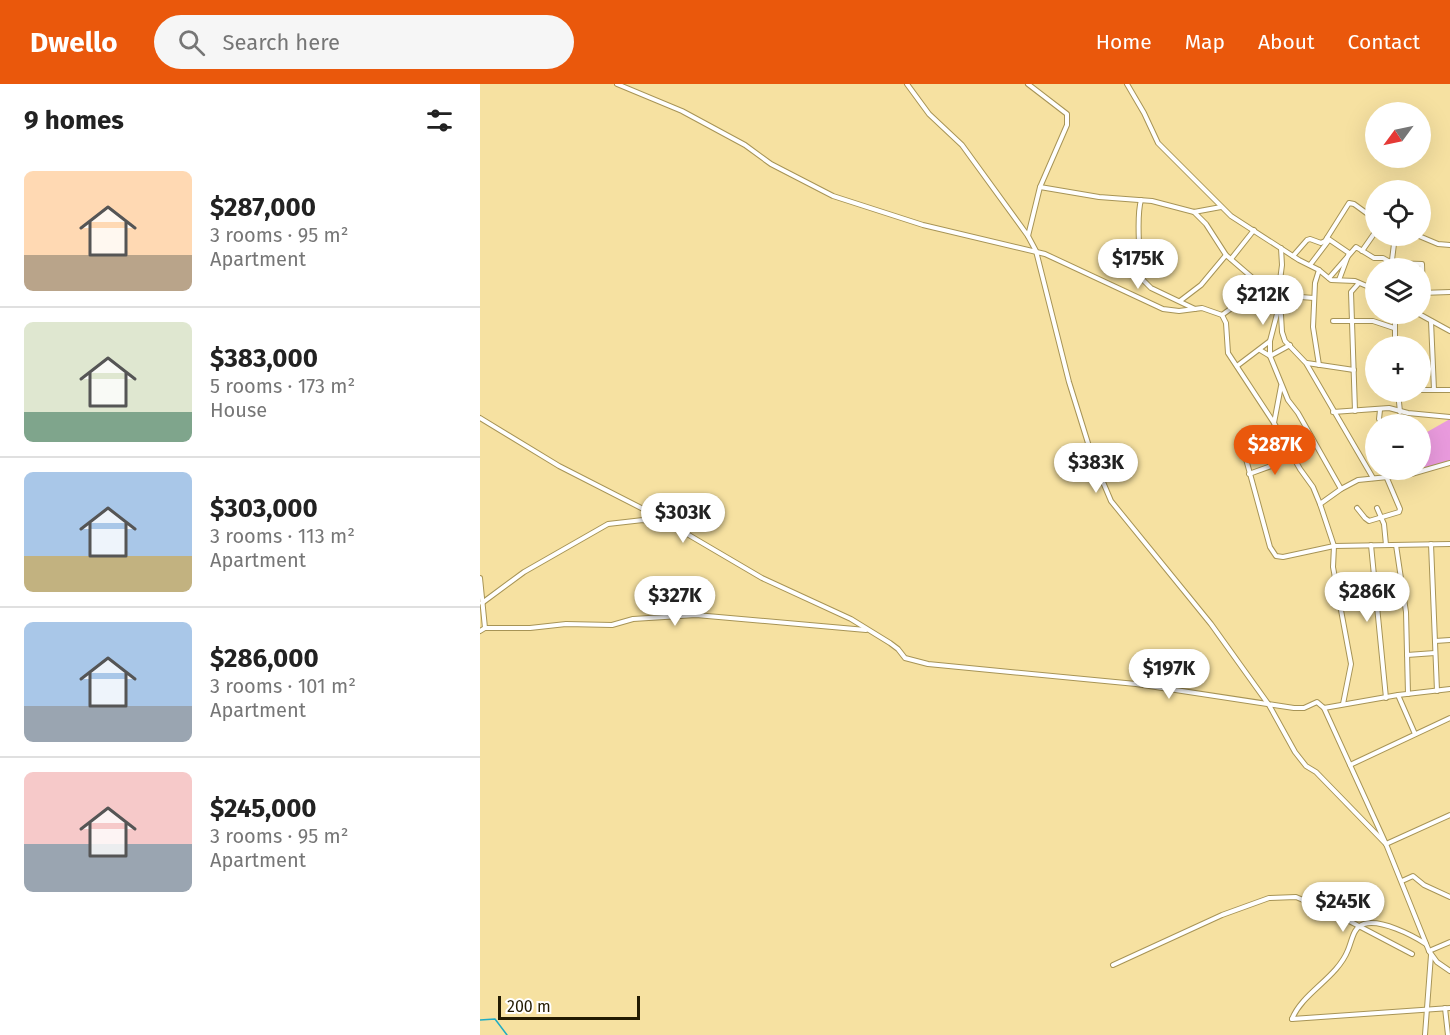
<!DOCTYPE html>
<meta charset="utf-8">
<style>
:root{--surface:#fff;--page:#f6f6f6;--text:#222;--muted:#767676;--line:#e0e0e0;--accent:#ea580c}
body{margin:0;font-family:"Fira Sans",sans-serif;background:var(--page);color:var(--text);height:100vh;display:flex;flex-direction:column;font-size:22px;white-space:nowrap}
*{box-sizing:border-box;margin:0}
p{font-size:20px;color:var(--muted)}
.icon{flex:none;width:33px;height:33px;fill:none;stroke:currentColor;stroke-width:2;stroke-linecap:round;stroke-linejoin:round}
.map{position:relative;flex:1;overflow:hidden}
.side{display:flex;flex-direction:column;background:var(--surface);width:480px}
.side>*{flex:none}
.needle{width:39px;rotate:237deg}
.fabs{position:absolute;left:885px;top:18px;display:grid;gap:12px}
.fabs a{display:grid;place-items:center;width:66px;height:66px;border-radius:50%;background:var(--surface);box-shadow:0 6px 24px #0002;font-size:30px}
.scale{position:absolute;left:18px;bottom:15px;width:142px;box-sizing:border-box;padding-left:6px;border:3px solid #221a01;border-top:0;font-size:16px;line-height:21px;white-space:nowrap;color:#221a01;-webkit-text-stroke:4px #fff;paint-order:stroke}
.price{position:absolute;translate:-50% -51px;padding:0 14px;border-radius:21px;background:#fff;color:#222;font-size:20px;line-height:39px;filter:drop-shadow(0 2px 3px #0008)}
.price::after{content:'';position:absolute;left:50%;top:36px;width:18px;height:14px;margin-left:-9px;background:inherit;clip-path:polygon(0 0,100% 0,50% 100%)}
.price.selected{background:var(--accent);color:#fff}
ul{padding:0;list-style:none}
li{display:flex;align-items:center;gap:18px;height:150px;padding:0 24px}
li+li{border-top:2px solid var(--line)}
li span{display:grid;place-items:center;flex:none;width:168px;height:120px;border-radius:9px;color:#555}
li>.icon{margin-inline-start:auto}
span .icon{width:72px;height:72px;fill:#fffc;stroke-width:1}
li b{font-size:26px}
h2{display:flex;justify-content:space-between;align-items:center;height:72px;padding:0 24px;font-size:26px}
header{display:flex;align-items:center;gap:36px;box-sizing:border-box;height:84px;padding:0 30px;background:var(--accent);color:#fff}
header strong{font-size:28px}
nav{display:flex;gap:33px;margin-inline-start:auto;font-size:21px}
.search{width:420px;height:54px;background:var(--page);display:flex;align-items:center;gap:15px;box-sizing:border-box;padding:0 21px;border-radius:33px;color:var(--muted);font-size:22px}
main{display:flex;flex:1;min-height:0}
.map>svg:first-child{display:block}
.green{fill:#e99add}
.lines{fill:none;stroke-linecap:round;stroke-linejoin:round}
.stream{stroke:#20acc3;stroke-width:1.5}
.minor-casing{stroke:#a79456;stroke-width:6}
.minor{stroke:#fff;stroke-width:4}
</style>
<header>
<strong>Dwello</strong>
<div class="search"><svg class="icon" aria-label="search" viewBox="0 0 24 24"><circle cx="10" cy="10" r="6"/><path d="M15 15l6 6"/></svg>Search here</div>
<nav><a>Home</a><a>Map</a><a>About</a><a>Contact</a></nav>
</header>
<main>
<section class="side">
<h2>9 homes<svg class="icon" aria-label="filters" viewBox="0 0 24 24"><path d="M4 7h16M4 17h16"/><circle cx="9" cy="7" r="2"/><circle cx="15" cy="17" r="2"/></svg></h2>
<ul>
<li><span style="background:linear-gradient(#ffd9b3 70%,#b9a48a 0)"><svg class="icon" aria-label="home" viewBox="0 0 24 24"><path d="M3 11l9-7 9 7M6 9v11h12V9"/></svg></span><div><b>$287,000</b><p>3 rooms · 95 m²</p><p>Apartment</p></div></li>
<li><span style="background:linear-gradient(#dfe7d0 75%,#7fa58c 0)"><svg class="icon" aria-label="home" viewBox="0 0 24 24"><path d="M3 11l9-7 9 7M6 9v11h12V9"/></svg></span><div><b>$383,000</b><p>5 rooms · 173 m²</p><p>House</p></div></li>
<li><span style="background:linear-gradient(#a9c7e8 70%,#c2b280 0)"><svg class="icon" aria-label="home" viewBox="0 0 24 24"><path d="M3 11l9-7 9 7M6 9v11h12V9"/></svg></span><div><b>$303,000</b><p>3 rooms · 113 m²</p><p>Apartment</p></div></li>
<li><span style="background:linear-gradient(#a9c7e8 70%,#9aa5b1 0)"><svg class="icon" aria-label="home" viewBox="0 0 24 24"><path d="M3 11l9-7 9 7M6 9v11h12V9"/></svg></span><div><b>$286,000</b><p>3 rooms · 101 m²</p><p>Apartment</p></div></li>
<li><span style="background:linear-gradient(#f6c9c9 60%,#9aa5b1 0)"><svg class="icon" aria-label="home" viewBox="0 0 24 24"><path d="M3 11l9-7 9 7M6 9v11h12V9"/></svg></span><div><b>$245,000</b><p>3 rooms · 95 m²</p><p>Apartment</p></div></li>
</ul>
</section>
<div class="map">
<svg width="970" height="951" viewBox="0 0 970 951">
<rect width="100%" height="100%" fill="#f6e1a1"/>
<path class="green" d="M 970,335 L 970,376 L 945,385 L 942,377 L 941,377 L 940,352 Z"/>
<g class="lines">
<path class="stream" d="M 0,936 L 15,935 L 27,951"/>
<defs>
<g id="minor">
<path d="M 137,0 L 202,27 L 265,61 L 291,80 L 353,112 L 443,141 L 565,170 L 683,225 L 699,227 L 722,224 L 742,231 L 746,239 L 748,269 L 794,339"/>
<path d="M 427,0 L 449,30 L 482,61 L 548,152 L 556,167 L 589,298 L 612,372 L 631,417 L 731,540 L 789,621 L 815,668 L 826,682 L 836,688 L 906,760"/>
<path d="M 647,0 L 664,29 L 678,59 L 751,132 L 819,176 L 839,186 L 851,196 L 875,197 L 896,206"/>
<path d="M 560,103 L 619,113 L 672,117 L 714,128 L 741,123"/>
<path d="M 661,116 C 655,137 662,169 658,191 L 671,204 L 715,225"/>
<path d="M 714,128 L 726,140 L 746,171 L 782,202 L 793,216 L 801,231 L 802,248 L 805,257 L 826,279 L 893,394"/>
<path d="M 548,152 L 560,103 L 587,41 L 587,30 L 548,0"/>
<path d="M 939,152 L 958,160 L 970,161"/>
<path d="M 847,154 L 869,169 L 859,196"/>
<path d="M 882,167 L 896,147"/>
<path d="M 813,172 L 827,156 L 830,155 L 841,159 L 845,157 L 869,119 L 874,120 L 896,136"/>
<path d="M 751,175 L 774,146"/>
<path d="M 830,181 L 849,156"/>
<path d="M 911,184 L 915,152"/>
<path d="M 839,186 L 835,199 L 833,243 L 839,281"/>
<path d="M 849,194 L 876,163 L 894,174 L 903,174 L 912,179 L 942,180 L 943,208"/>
<path d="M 941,209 L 970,208"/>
<path d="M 798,212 L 802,181 L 801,164"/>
<path d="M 792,214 L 807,212 L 834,214"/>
<path d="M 700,217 L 721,201 L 746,171"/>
<path d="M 915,230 L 915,262"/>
<path d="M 939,230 L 970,247"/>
<path d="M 742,231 L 782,202"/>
<path d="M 853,237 L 893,237 L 914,244"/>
<path d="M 951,237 L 954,306"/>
<path d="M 790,257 L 790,272 L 810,261"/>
<path d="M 780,266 L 790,272 L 808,316 L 818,329 L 861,405"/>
<path d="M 827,279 L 874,286"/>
<path d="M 757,282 L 790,257 L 798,226"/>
<path d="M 801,302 L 794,339 L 820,385 L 833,403 L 840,420 L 854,462 L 853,483 L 871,580 L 863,620"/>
<path d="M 940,306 L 970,306"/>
<path d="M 918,308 L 920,328"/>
<path d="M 900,326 L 899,335 L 902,340"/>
<path d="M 875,327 L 871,208 L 879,199"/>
<path d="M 853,328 L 909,324 L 928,329 L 970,333"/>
<path d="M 0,334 L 79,382 L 173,430 L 282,494 L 371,535 L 410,559 L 418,565 L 425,574 L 448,580 L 656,600 L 814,624 L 824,624 L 837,618 L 844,624 L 918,611 L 970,605"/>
<path d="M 799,348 L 766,359 L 763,364 L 790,463 L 796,472 L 803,473 L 854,462 L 970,460"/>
<path d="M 769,390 L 794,381 L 804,372 L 811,369"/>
<path d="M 840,420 L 861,405 L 878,396 L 928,391 L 970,379"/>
<path d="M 877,424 L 885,434 L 889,437 L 919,428 L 920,425 L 906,392"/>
<path d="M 897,424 L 904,440 L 906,461"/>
<path d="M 951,460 L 957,607"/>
<path d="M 891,461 L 906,614"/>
<path d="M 916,461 L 926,528 L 928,610"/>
<path d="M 0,494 L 5,544"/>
<path d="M 2,519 L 44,488 L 128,440 L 163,436 L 195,445"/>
<path d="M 0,547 L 5,544 L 50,544 L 86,540 L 132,541 L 153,535 L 216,531 L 386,546"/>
<path d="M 955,557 L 970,556"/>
<path d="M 927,571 L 955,569"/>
<path d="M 918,611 L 935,650"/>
<path d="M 844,624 L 906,760 L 949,867 L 957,878 L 970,887"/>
<path d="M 870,681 L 970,634"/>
<path d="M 906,760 L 970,731"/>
<path d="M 922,797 L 933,792 L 944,801 L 970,813"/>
<path d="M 949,867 L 970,858"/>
<path d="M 633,881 L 742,831 L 789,814 L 816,813 L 856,830 L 932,870"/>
<path d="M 965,924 L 968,951"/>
<path d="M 812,935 C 822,909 857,894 868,866 C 872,857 873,843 884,840 C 901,835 932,851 946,860"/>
<path d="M 812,935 L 970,924"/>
<path d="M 945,951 L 951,871"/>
</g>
</defs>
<use href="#minor" class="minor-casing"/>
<use href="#minor" class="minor"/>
</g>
</svg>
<div class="fabs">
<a><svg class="needle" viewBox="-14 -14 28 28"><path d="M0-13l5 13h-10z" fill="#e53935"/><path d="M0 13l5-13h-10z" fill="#767676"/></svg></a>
<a><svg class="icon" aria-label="locate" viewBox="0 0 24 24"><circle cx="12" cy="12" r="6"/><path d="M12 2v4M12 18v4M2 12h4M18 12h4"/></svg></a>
<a><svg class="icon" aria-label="layers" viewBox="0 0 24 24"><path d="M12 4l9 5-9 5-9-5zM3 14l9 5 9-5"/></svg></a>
<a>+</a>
<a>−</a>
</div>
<div class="scale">200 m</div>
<b class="price" style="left:658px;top:206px">$175K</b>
<b class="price" style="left:783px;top:242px">$212K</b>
<b class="price selected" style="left:795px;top:392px">$287K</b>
<b class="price" style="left:616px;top:410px">$383K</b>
<b class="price" style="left:203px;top:460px">$303K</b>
<b class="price" style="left:887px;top:539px">$286K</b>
<b class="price" style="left:195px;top:543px">$327K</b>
<b class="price" style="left:689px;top:616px">$197K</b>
<b class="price" style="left:863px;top:849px">$245K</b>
</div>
</main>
